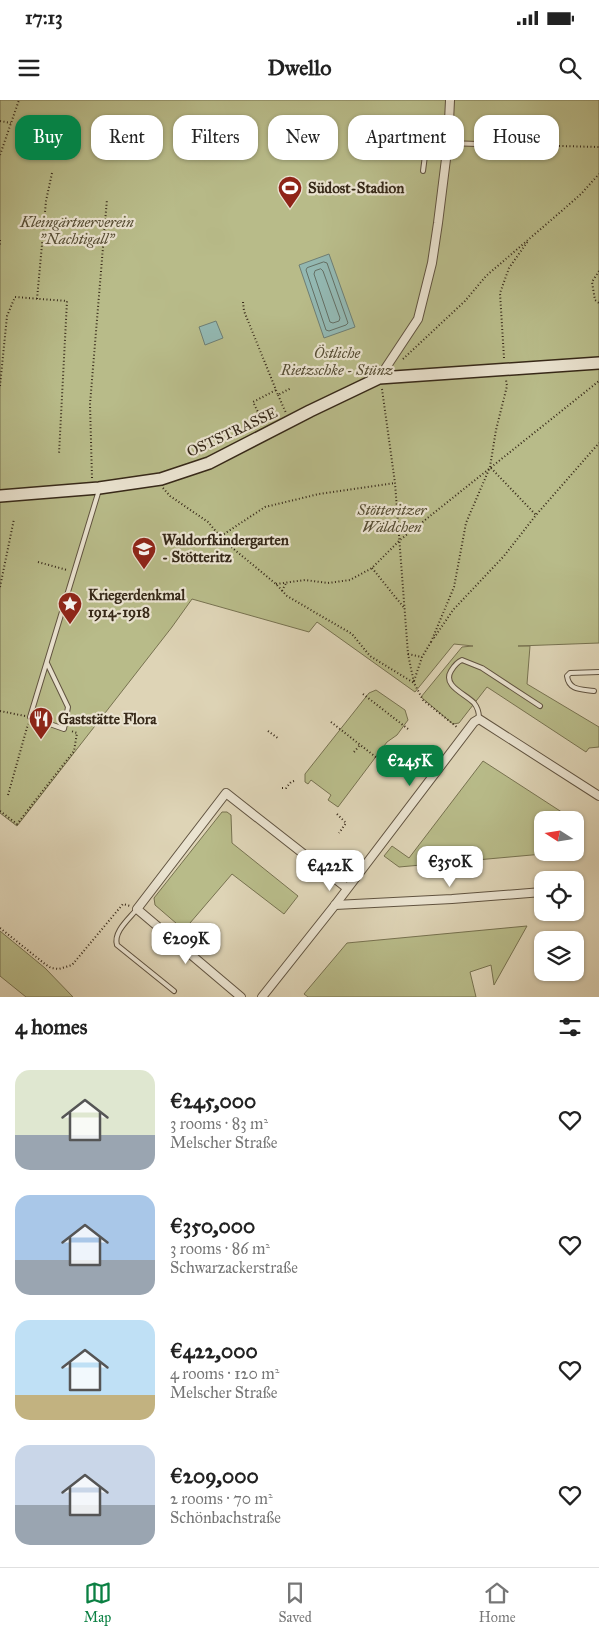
<!DOCTYPE html>
<meta charset="utf-8">
<style>
:root{--surface:#fff;--page:#f6f6f6;--text:#222;--muted:#767676;--line:#e0e0e0;--accent:#0b8043}
body{margin:0;font-family:"IM FELL Great Primer",serif;background:var(--page);color:var(--text);height:100vh;display:flex;flex-direction:column;font-size:19px;white-space:nowrap}
*{box-sizing:border-box;margin:0}
p{font-size:16px;color:var(--muted)}
.icon{flex:none;width:28px;height:28px;fill:none;stroke:currentColor;stroke-width:2;stroke-linecap:round;stroke-linejoin:round}
.map{position:relative;height:897px;overflow:hidden}
.panel{display:flex;flex-direction:column;background:var(--surface);flex:1}
.panel>*{flex:none}
.hud{position:absolute;left:15px;top:15px;width:570px;height:45px;display:flex;gap:10px}
.needle{width:32px;rotate:282deg}
.buttons{position:absolute;left:534px;top:711px;display:grid;gap:10px}
.buttons a{display:grid;place-items:center;width:50px;height:50px;border-radius:10px;background:var(--surface);box-shadow:0 1px 4px #0004;font-size:25px}
.price{position:absolute;translate:-50% -42px;padding:0 11px;border-radius:10px;background:#fff;color:#222;font-size:16px;line-height:32px;filter:drop-shadow(0 1px 2px #0008)}
.price::after{content:'';position:absolute;left:50%;top:30px;width:15px;height:11px;margin-left:-8px;background:inherit;clip-path:polygon(0 0,100% 0,50% 100%)}
.price.on{background:var(--accent);color:#fff}
ul{padding:0;list-style:none}
li{display:flex;align-items:center;gap:15px;height:125px;padding:0 15px}
li span{display:grid;place-items:center;flex:none;width:140px;height:100px;border-radius:15px;color:#555}
li>.icon{margin-inline-start:auto}
span .icon{width:60px;height:60px;fill:#fffc;stroke-width:1}
li b{font-size:21px}
h2{display:flex;justify-content:space-between;align-items:center;height:60px;padding:0 15px;font-size:21px}
.chip{padding:0 18px;border-radius:15px;background:var(--surface);box-shadow:0 1px 4px #0004;font-size:18px;line-height:45px}
.chip.on{background:var(--accent);color:#fff}
.status{display:flex;justify-content:space-between;align-items:center;height:35px;padding:0 25px;background:var(--surface);direction:ltr}
.status svg{height:14px;fill:currentColor}
header{display:flex;justify-content:space-between;align-items:center;height:65px;padding:0 15px;background:var(--surface);font-size:22px;font-weight:800}
.menu{display:flex;justify-content:space-around;align-items:center;height:70px;border-top:1px solid var(--line);background:var(--surface);font-size:14px;color:var(--muted)}
.menu a{display:grid;justify-items:center;gap:2px}
.menu .on{color:var(--accent)}
.map>svg:first-child{display:block}
.green{fill:#b8bb89;stroke:#777250}
.water{fill:#93b8b2;stroke:#6e7e74}
.lines{fill:none;stroke-linecap:round;stroke-linejoin:round}
.shore{stroke:#647065;stroke-width:1}
.lane-casing{stroke:#605340;stroke-width:6}
.street-casing{stroke:#605340;stroke-width:10}
.secondary-casing{stroke:#362818;stroke-width:14}
.path{stroke:#362818;stroke-width:2;stroke-dasharray:1 2.5;stroke-linecap:butt}
.lane{stroke:#eae3d0;stroke-width:4}
.street{stroke:#eae3d0;stroke-width:8}
.secondary{stroke:#eae3d0;stroke-width:11}
.labels{text-anchor:middle;dominant-baseline:central;stroke-width:4.5;stroke-linejoin:round;paint-order:stroke}
.poi-label{font-size:15px;font-weight:bold;fill:#362818;stroke:#eae3d0;text-anchor:start}
.park-label{font-size:15px;font-style:italic;fill:#564d34;stroke:#eae3d0}
.street-label{font-size:15px;fill:#362818;stroke:#eae3d0}
</style>
<div class="status"><b>17:13</b><svg viewBox="0 0 49 12"><path d="M0 12V9h3v3zM5 12V6h3v6zM10 12V3h3v9zM15 12V0h3v12zM26 1h20v11H26zM47 4h2v5h-2z"/></svg></div>
<header><svg class="icon" aria-label="menu" viewBox="0 0 24 24"><path d="M4 6h16M4 12h16M4 18h16"/></svg>Dwello<svg class="icon" aria-label="search" viewBox="0 0 24 24"><circle cx="10" cy="10" r="6"/><path d="M15 15l6 6"/></svg></header>
<div class="map">
<svg width="599" height="897" viewBox="0 0 599 897">
<rect width="100%" height="100%" fill="#ded4b6"/>
<filter id="stains"><feTurbulence type="fractalNoise" baseFrequency=".004" numOctaves="4"/><feColorMatrix values="0 0 0 0 .2 0 0 0 0 .09 0 0 0 0 .02 0 0 0 .5 -.17"/></filter>
<radialGradient id="worn" r=".72"><stop offset=".6" stop-color="#630" stop-opacity="0"/><stop offset="1" stop-color="#630" stop-opacity=".3"/></radialGradient>
<g class="green">
<path d="M 0,0 L 599,0 L 599,543 L 518,546 L 530,546 L 527,584 L 599,627 L 599,647 L 589,648 L 586,652 L 487,587 L 459,623 L 453,624 L 421,597 L 462,547 L 473,546 L 454,544 L 415,592 L 317,522 L 309,532 L 192,499 L 172,527 L 17,726 L 0,713 Z"/>
<path d="M 376,590 L 405,610 L 408,620 L 397,635 L 387,642 L 338,707 L 328,700 L 331,695 L 311,680 L 308,684 L 305,682 L 305,674 L 369,593 Z"/>
<path d="M 483,661 L 574,720 L 542,720 L 542,752 L 554,753 L 399,767 L 384,756 L 392,746 L 409,758 Z"/>
<path d="M 222,712 L 227,712 L 231,715 L 232,743 L 298,796 L 284,814 L 232,774 L 184,830 L 155,805 L 154,798 Z"/>
<path d="M 527,826 L 494,885 L 491,865 L 470,872 L 476,897 L 308,897 L 304,894 L 347,843 Z"/>
<path d="M 0,831 L 45,868 L 73,897 L 26,897 L 0,876 Z"/>
</g>
<g class="water">
<path d="M 329,154 L 355,227 L 324,238 L 299,165 Z"/>
<path d="M 216,221 L 223,238 L 205,245 L 199,227 Z"/>
</g>
<g class="lines">
<g class="shore">
<path d="M 324,162 L 327,163 L 348,223 L 346,225 L 329,231 L 326,230 L 306,170 L 307,168 Z"/>
<path d="M 321,169 L 323,171 L 340,218 L 339,221 L 333,223 L 330,222 L 314,174 L 315,171 Z"/>
</g>
<defs>
<g id="lane">
<path d="M 448,43 L 477,44"/>
<path d="M 423,71 L 427,40 L 448,41"/>
<path d="M 47,563 L 68,607 L 64,629 L 30,617 L 99,390"/>
<path d="M 594,591 C 582,589 569,591 567,576 L 570,573 L 599,572"/>
<path d="M 479,618 C 479,613 478,608 474,603 C 466,594 442,586 451,571 C 454,566 457,562 462,560 L 482,568 L 540,606"/>
<path d="M 137,809 C 129,819 113,832 117,845 L 174,891"/>
</g>
<g id="street">
<path d="M 379,278 L 418,219 L 432,163 L 438,123 L 448,43 L 450,0"/>
<path d="M 335,805 L 452,799 L 542,792"/>
<path d="M 241,897 L 137,809 L 226,693 L 347,788"/>
<path d="M 262,897 L 335,805 L 474,622 L 479,619 L 599,696"/>
</g>
<path id="secondary" d="M 0,396 L 99,388 L 161,379 L 209,363 L 310,311 L 379,278 L 599,263"/>
</defs>
<use href="#lane" class="lane-casing"/>
<use href="#street" class="street-casing"/>
<use href="#secondary" class="secondary-casing"/>
<g class="path">
<path d="M 0,21 L 11,23"/>
<path d="M 482,44 L 599,47"/>
<path d="M 0,55 L 19,0"/>
<path d="M 0,140 L 0,147"/>
<path d="M 599,171 L 592,182 L 595,200 L 599,203"/>
<path d="M 37,199 L 46,101 L 52,73"/>
<path d="M 243,202 L 244,211 L 276,290 L 253,302 L 261,318"/>
<path d="M 504,258 L 500,193 L 509,168 L 528,141"/>
<path d="M 403,259 L 465,201 L 486,176 L 557,115 L 581,94 L 599,74"/>
<path d="M 0,286 L 7,216 L 15,197 L 67,201 L 59,354"/>
<path d="M 382,289 L 395,383 L 408,554 L 414,583 L 423,600 L 458,628"/>
<path d="M 276,290 L 278,295 L 291,288"/>
<path d="M 278,295 L 286,313"/>
<path d="M 491,368 L 536,415"/>
<path d="M 92,378 L 90,304 L 107,99"/>
<path d="M 163,388 L 170,396 L 208,422 L 224,441 L 276,484 L 287,496 L 352,534 L 370,556 L 414,583"/>
<path d="M 221,436 L 265,407 L 319,394 L 395,383"/>
<path d="M 38,462 L 67,470"/>
<path d="M 372,468 L 405,509"/>
<path d="M 276,484 L 305,480 L 328,483 L 350,480 L 372,468 L 400,440 L 599,281"/>
<path d="M 0,487 L 14,419"/>
<path d="M 282,491 L 286,483"/>
<path d="M 434,538 L 453,510 L 504,456 L 536,415 L 599,343"/>
<path d="M 431,542 L 454,487 L 466,423 L 490,367 L 496,330 L 507,286 L 506,280"/>
<path d="M 408,554 L 422,557"/>
<path d="M 414,581 L 422,557 L 431,542"/>
<path d="M 363,594 L 408,629"/>
<path d="M 0,611 L 25,616"/>
<path d="M 331,622 L 391,669"/>
<path d="M 268,631 L 279,639"/>
<path d="M 354,652 L 360,645"/>
<path d="M 282,688 L 286,688 L 291,682 L 294,681"/>
<path d="M 8,695 L 28,624"/>
<path d="M 0,711 L 17,724 L 74,651 L 77,633 L 71,631"/>
<path d="M 337,714 L 346,723 L 339,733"/>
<path d="M 0,828 L 45,864 L 51,868 L 59,869 L 72,865 L 123,804 L 130,806"/>
</g>
<use href="#lane" class="lane"/>
<use href="#street" class="street"/>
<use href="#secondary" class="secondary"/>
</g>
<defs>
<symbol id="stadium-pin" viewBox="-11 -11 22 30"><path d="M0 17L-7.5 6A9.5 9.5 0 1 1 7.5 6Z" fill="#8f2418" stroke="#eae3d0"/><path d="M0-5a6.5 5 0 1 0 0 10a6.5 5 0 1 0 0-10ZM-3.5-1.8h7v3.6h-7Z" fill="#fff"/></symbol>
<symbol id="school-pin" viewBox="-11 -11 22 30"><path d="M0 17L-7.5 6A9.5 9.5 0 1 1 7.5 6Z" fill="#8f2418" stroke="#eae3d0"/><path d="M0-5L7-2L0 1L-7-2ZM-4 1L0 2.5L4 1V4Q0 6-4 4Z" fill="#fff"/></symbol>
<symbol id="sight-pin" viewBox="-11 -11 22 30"><path d="M0 17L-7.5 6A9.5 9.5 0 1 1 7.5 6Z" fill="#8f2418" stroke="#eae3d0"/><path d="M0-6L1.8-2.2L6-1.7L2.9 1.2L3.7 5.4L0 3.3L-3.7 5.4L-2.9 1.2L-6-1.7L-1.8-2.2Z" fill="#fff"/></symbol>
<symbol id="restaurant-pin" viewBox="-11 -11 22 30"><path d="M0 17L-7.5 6A9.5 9.5 0 1 1 7.5 6Z" fill="#8f2418" stroke="#eae3d0"/><path d="M-5-6h1v4h1v-4h1v4h1v-4h1v5L-1.5 .5V6h-2V.5L-5-1ZM5-6V6H3V1.5H1.5Q1.5-4 5-6Z" fill="#fff"/></symbol>
</defs>
<g fill-rule="evenodd">
<use href="#stadium-pin" x="276" y="74" width="28" height="38"/>
<use href="#school-pin" x="130" y="435" width="28" height="38"/>
<use href="#sight-pin" x="56" y="490" width="28" height="38"/>
<use href="#restaurant-pin" x="27" y="605" width="28" height="38"/>
</g>
<g class="labels">
<g class="poi-label">
<text x="308" y="88">Südost-Stadion</text>
<text x="162" y="440">Waldorfkindergarten<tspan x="162" dy="17">- Stötteritz</tspan></text>
<text x="88" y="495">Kriegerdenkmal<tspan x="88" dy="17">1914-1918</tspan></text>
<text x="58" y="619">Gaststätte Flora</text>
</g>
<g class="park-label">
<text x="77" y="122">Kleingärtnerverein<tspan x="77" dy="17">"Nachtigall"</tspan></text>
<text x="337" y="253">Östliche<tspan x="337" dy="17">Rietzschke - Stünz</tspan></text>
<text x="392" y="410">Stötteritzer<tspan x="392" dy="17">Wäldchen</tspan></text>
</g>
<g class="street-label">
<text transform="translate(232 332) rotate(-25)">OSTSTRASSE</text>
</g>
</g>
<rect width="100%" height="100%" filter="url(#stains)"/>
<rect width="100%" height="100%" fill="url(#worn)"/>
</svg>
<div class="buttons">
<a><svg class="needle" viewBox="-14 -14 28 28"><path d="M0-13l5 13h-10z" fill="#e53935"/><path d="M0 13l5-13h-10z" fill="#767676"/></svg></a>
<a><svg class="icon" aria-label="locate" viewBox="0 0 24 24"><circle cx="12" cy="12" r="6"/><path d="M12 2v4M12 18v4M2 12h4M18 12h4"/></svg></a>
<a><svg class="icon" aria-label="layers" viewBox="0 0 24 24"><path d="M12 4l9 5-9 5-9-5zM3 14l9 5 9-5"/></svg></a>
</div>
<b class="price on" style="left:410px;top:687px">€245K</b>
<b class="price" style="left:450px;top:788px">€350K</b>
<b class="price" style="left:330px;top:792px">€422K</b>
<b class="price" style="left:186px;top:865px">€209K</b>
<div class="hud">
<a class="chip on">Buy</a>
<a class="chip">Rent</a>
<a class="chip">Filters</a>
<a class="chip">New</a>
<a class="chip">Apartment</a>
<a class="chip">House</a>
</div>
</div>
<section class="panel">
<h2>4 homes<svg class="icon" aria-label="filters" viewBox="0 0 24 24"><path d="M4 7h16M4 17h16"/><circle cx="9" cy="7" r="2"/><circle cx="15" cy="17" r="2"/></svg></h2>
<ul>
<li><span style="background:linear-gradient(#dfe7d0 65%,#9aa5b1 0)"><svg class="icon" aria-label="home" viewBox="0 0 24 24"><path d="M3 11l9-7 9 7M6 9v11h12V9"/></svg></span><div><b>€245,000</b><p>3 rooms · 83 m²</p><p>Melscher Straße</p></div><svg class="icon" aria-label="heart" viewBox="0 0 24 24"><path d="M12 20l-8-8c-3-5 5-10 8-4 3-6 11-1 8 4z"/></svg></li>
<li><span style="background:linear-gradient(#a9c7e8 65%,#9aa5b1 0)"><svg class="icon" aria-label="home" viewBox="0 0 24 24"><path d="M3 11l9-7 9 7M6 9v11h12V9"/></svg></span><div><b>€350,000</b><p>3 rooms · 86 m²</p><p>Schwarzackerstraße</p></div><svg class="icon" aria-label="heart" viewBox="0 0 24 24"><path d="M12 20l-8-8c-3-5 5-10 8-4 3-6 11-1 8 4z"/></svg></li>
<li><span style="background:linear-gradient(#bfe0f5 75%,#c2b280 0)"><svg class="icon" aria-label="home" viewBox="0 0 24 24"><path d="M3 11l9-7 9 7M6 9v11h12V9"/></svg></span><div><b>€422,000</b><p>4 rooms · 120 m²</p><p>Melscher Straße</p></div><svg class="icon" aria-label="heart" viewBox="0 0 24 24"><path d="M12 20l-8-8c-3-5 5-10 8-4 3-6 11-1 8 4z"/></svg></li>
<li><span style="background:linear-gradient(#c9d6e8 60%,#9aa5b1 0)"><svg class="icon" aria-label="home" viewBox="0 0 24 24"><path d="M3 11l9-7 9 7M6 9v11h12V9"/></svg></span><div><b>€209,000</b><p>2 rooms · 70 m²</p><p>Schönbachstraße</p></div><svg class="icon" aria-label="heart" viewBox="0 0 24 24"><path d="M12 20l-8-8c-3-5 5-10 8-4 3-6 11-1 8 4z"/></svg></li>
</ul>
</section>
<nav class="menu">
<a class="on"><svg class="icon" aria-label="map" viewBox="0 0 24 24"><path d="M3 6l6-2 6 2 6-2v14l-6 2-6-2-6 2zM9 4v14M15 6v14"/></svg>Map</a>
<a><svg class="icon" aria-label="saved" viewBox="0 0 24 24"><path d="M7 4h10v16l-5-4-5 4z"/></svg>Saved</a>
<a><svg class="icon" aria-label="home" viewBox="0 0 24 24"><path d="M3 11l9-7 9 7M6 9v11h12V9"/></svg>Home</a>
</nav>
